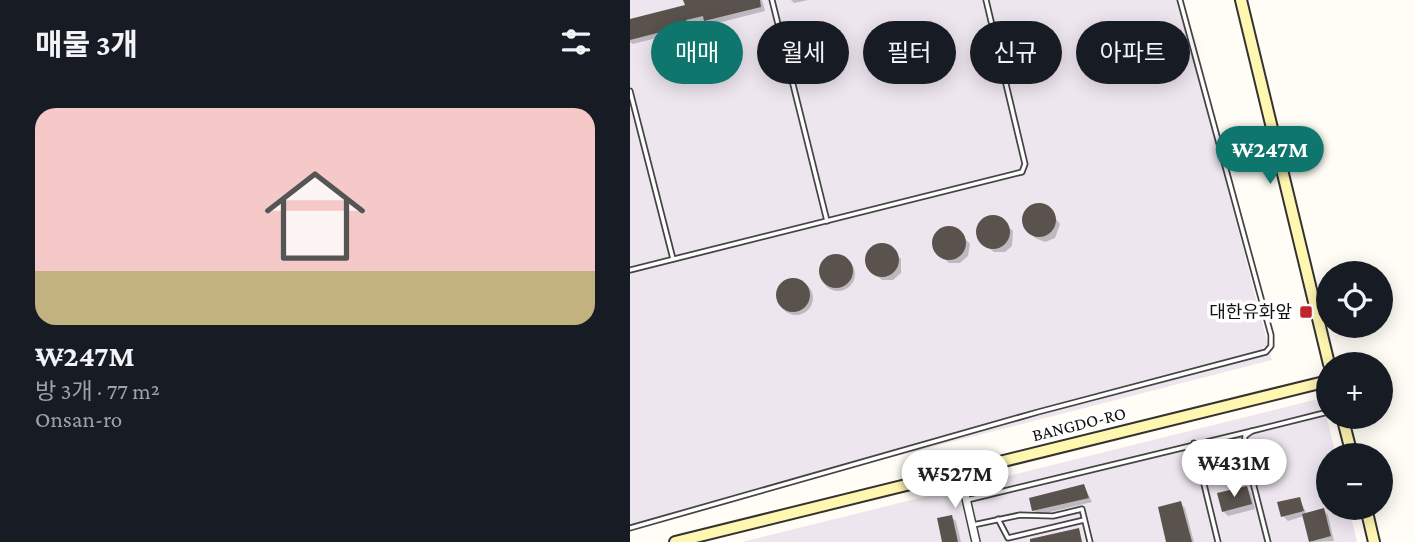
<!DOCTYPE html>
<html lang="ko">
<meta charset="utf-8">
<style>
:root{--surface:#171b24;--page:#20242c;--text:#f1f3f6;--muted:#9ea1a6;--line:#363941;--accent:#0f766e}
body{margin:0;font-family:"Crimson Pro","Noto Sans KR",serif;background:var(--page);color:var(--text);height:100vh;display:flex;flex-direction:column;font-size:26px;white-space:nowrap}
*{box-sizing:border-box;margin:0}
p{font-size:23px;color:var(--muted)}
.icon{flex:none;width:38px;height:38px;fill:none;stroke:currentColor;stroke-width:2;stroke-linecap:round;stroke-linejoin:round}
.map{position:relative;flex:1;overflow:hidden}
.panel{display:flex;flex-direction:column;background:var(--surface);width:630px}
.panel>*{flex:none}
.top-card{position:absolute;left:21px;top:21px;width:658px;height:63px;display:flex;gap:14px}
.fabs{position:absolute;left:686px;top:261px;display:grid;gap:14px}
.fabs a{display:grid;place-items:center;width:77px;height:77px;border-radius:50%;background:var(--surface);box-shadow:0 4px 18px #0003;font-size:35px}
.price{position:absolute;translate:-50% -60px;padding:0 16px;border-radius:24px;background:#fff;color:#222;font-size:23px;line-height:46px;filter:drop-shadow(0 2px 4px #0008)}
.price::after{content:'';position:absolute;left:50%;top:42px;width:21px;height:16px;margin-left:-10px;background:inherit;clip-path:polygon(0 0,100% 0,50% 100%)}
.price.selected{background:var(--accent);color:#fff}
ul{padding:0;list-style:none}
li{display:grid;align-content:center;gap:14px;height:371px;padding:0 35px}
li+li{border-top:2px solid var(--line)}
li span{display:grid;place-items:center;height:217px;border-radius:21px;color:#555}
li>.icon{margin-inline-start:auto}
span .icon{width:126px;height:126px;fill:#fffc;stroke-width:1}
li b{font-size:30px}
h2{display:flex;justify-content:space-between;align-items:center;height:84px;padding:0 35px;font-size:30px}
.pill{padding:0 24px;border-radius:32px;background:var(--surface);box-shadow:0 4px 18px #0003;font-size:24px;line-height:63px}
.pill.selected{background:var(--accent);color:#fff}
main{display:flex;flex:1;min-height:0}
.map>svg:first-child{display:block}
.industrial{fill:#eee6ef}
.shadow{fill:#0003}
.building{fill:#5a524d}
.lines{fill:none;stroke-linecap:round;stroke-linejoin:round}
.lane-casing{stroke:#444;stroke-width:7}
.street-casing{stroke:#444;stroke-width:10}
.secondary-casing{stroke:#333;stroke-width:14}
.lane{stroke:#fff;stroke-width:3.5}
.street{stroke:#fff;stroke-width:7}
.secondary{stroke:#fff6b0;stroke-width:10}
.poi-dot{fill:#c4262e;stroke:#fff;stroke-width:2.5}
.labels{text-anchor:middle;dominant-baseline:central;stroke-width:7;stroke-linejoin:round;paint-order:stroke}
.poi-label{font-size:18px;fill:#111;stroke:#fff;text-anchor:end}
.street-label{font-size:18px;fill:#111;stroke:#fff}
</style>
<main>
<section class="panel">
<h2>매물 3개<svg class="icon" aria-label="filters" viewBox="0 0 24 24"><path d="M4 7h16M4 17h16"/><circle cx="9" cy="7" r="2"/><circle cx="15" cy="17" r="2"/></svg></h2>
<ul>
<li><span style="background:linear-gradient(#f6c9c9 75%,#c2b280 0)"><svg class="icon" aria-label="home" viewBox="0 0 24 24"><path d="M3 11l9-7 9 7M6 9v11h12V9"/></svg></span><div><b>₩247M</b><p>방 3개 · 77 m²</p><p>Onsan-ro</p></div></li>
</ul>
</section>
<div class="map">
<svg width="784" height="542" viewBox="0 0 784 542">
<rect width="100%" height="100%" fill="#fffdf5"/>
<g class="industrial">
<path d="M 0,0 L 549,0 L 642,360 L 0,524 Z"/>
<path d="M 692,398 L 706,455 L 698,455 L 698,508 L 719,508 L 727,542 L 112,542 Z"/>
</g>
<g class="shadow">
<path d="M 55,0 L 132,0 L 135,11 L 80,25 L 76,21 L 60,25 L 61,29 L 3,44 L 0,42 L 0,21 L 57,7 Z"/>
<path d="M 161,0 L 178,0 L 164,3 Z"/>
<path d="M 407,205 L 417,207 L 430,224 L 425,238 L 415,242 L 405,238 L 394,224 L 395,214 Z"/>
<path d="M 366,217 L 383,231 L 382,246 L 375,252 L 364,252 L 350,241 L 348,231 L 356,218 Z"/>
<path d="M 312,229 L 326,229 L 340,244 L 338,256 L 330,263 L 319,263 L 306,251 L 303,241 Z"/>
<path d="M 254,245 L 271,259 L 271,273 L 263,280 L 252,280 L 239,268 L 236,258 L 245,246 Z"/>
<circle cx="208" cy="274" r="17"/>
<circle cx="166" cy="298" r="17"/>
<path d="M 454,486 L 462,502 L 408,515 L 404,510 Z"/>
<path d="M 617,488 L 621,493 L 625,509 L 598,516 L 593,511 Z"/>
<path d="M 669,499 L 677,514 L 693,510 L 698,515 L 704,541 L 682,542 L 674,516 L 658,521 L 653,516 Z"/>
<path d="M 550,503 L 555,508 L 564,542 L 538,542 Z"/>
<path d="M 321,517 L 326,521 L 331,542 L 314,542 Z"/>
</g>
<g class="building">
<path d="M 53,0 L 130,0 L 131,7 L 74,21 L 73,16 L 56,20 L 58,25 L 0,40 L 0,19 L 55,5 Z"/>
<circle cx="409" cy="220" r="17"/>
<circle cx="363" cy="232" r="17"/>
<circle cx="319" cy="243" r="17"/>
<circle cx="252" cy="260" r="17"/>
<circle cx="206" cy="271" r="17"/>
<circle cx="163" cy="295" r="17"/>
<path d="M 454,484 L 459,498 L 402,511 L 399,498 Z"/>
<path d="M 617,486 L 622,504 L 592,512 L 587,493 Z"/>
<path d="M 670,497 L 674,511 L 651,517 L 647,502 Z"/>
<path d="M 551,501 L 562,542 L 536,542 L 528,507 Z"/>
<path d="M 694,508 L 701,536 L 679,542 L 672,514 Z"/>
<path d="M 322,515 L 328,542 L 312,542 L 307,518 Z"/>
<path d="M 449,528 L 452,542 L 400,542 L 400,539 Z"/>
</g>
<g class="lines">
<defs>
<g id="lane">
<path d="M 142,0 L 197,221"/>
<path d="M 0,91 L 43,259"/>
<path d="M 0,270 L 392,172 L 395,164 L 356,0"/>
<path d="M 564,443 L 588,542"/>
<path d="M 337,500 L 622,431"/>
<path d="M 368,519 L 378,538 L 454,520"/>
<path d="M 343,525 L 390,515 L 423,516 L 452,509 L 460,542"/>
<path d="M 0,528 L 408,412 L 636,352 L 641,346 L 641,335 L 550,0"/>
<path d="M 638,542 L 614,447 L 615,436 L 622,431 L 698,412"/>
</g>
<path id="street" d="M 330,472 L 346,542"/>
<g id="secondary">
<path d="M 611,0 L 699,364"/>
<path d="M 712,416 L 722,455"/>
<path d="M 736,508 L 744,542"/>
<path d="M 45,542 L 698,381"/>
</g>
</defs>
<use href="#lane" class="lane-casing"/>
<use href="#street" class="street-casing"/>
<use href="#secondary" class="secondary-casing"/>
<use href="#lane" class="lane"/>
<use href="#street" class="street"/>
<use href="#secondary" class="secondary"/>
</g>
<rect class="poi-dot" x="669" y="305" width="14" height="14" rx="3.5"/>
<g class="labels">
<g class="poi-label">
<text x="662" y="312">대한유화앞</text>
</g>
<g class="street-label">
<text transform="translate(449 424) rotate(-14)">BANGDO-RO</text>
</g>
</g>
</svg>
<div class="fabs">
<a><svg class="icon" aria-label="locate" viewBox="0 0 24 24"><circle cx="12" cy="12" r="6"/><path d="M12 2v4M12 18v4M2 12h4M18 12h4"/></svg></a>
<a>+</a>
<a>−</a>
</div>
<b class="price selected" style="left:640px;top:186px">₩247M</b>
<b class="price" style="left:604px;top:499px">₩431M</b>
<b class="price" style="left:325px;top:510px">₩527M</b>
<div class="top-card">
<a class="pill selected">매매</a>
<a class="pill">월세</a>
<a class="pill">필터</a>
<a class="pill">신규</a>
<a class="pill">아파트</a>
</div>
</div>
</main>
